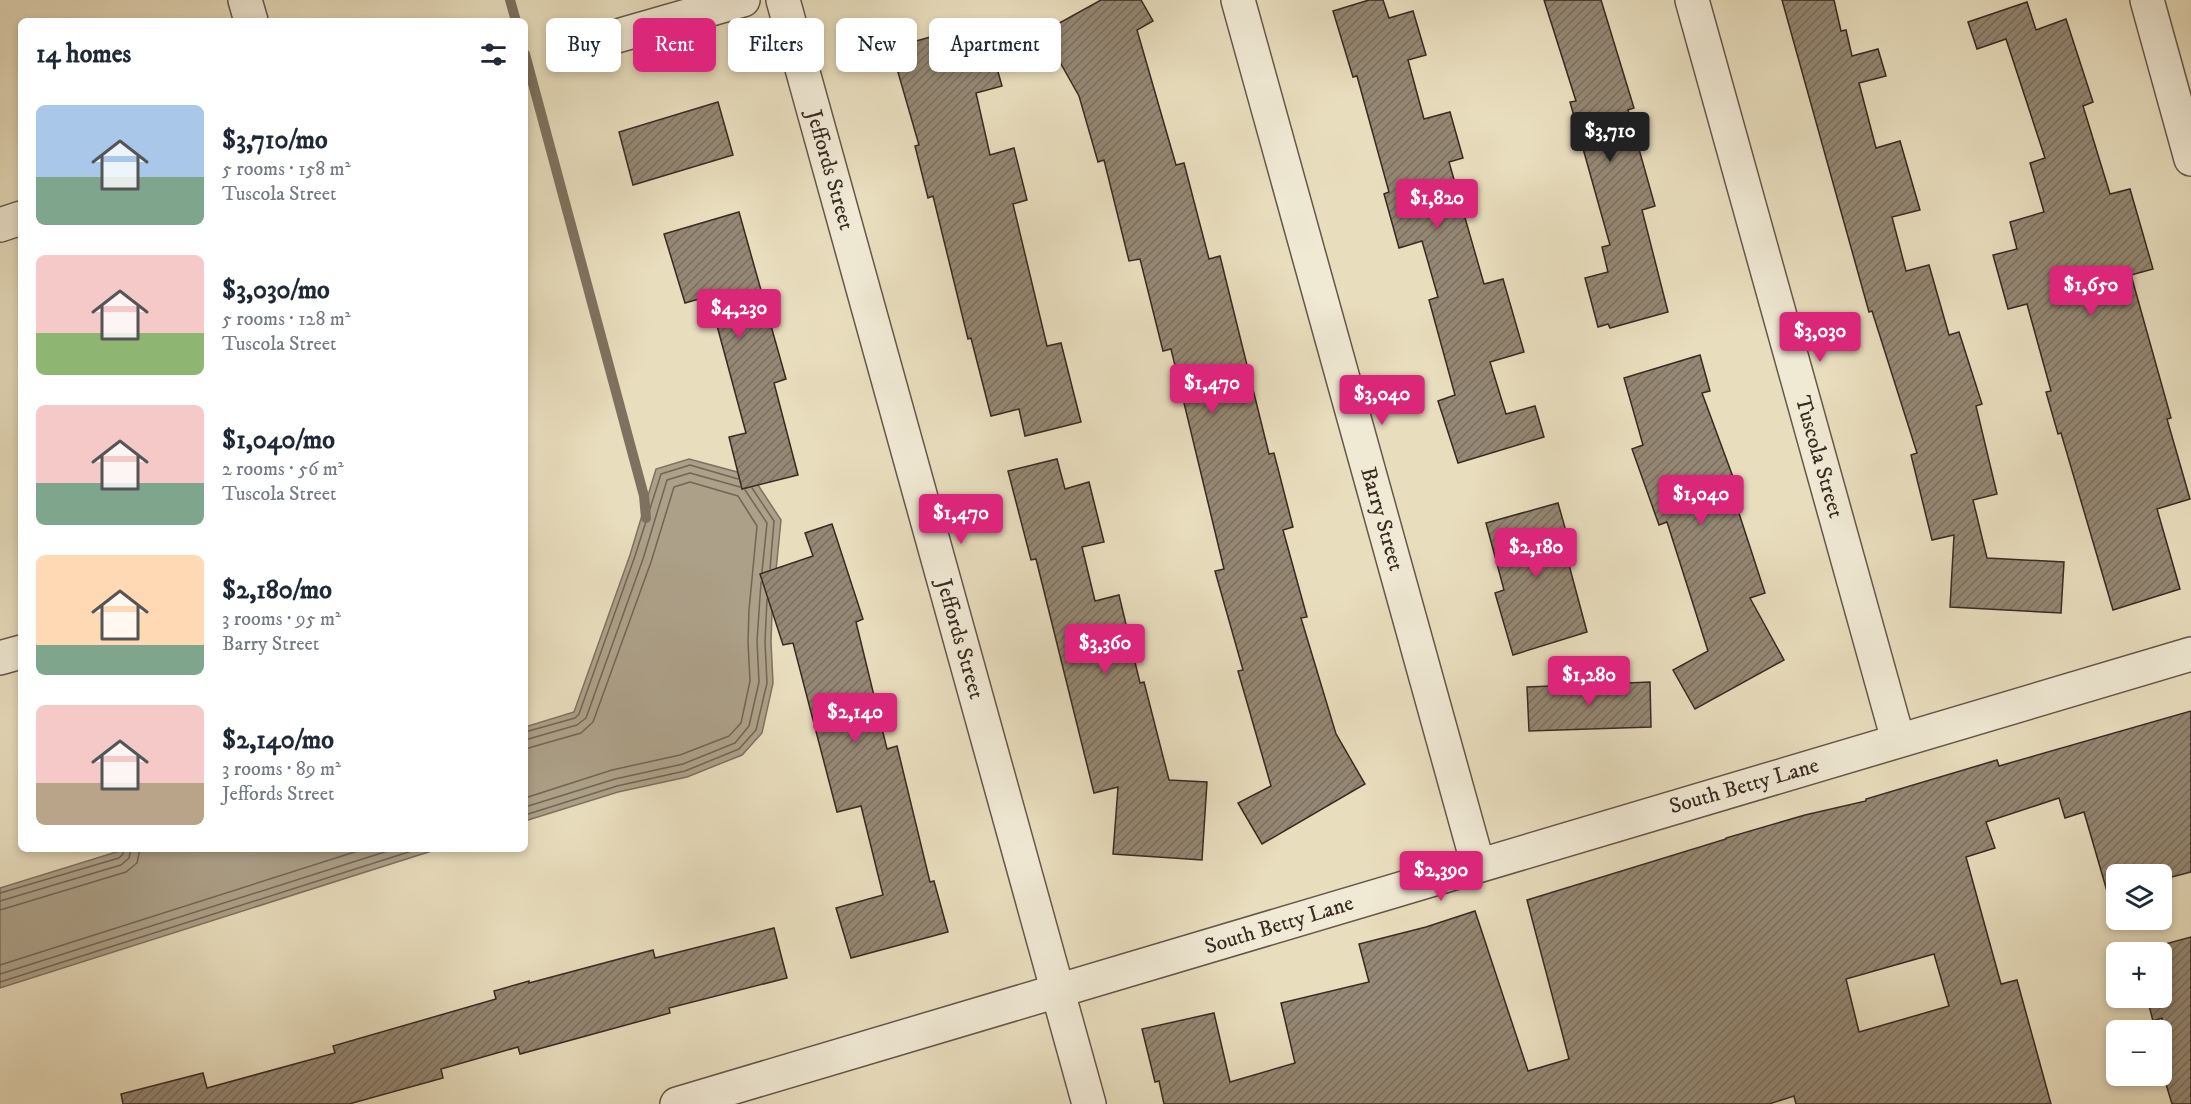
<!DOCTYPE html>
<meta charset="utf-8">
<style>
:root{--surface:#fff;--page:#f6f6f7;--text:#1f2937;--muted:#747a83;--accent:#db2777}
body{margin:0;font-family:"IM FELL DW Pica",serif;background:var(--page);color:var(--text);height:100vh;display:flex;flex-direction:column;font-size:22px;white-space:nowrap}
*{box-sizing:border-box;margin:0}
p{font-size:20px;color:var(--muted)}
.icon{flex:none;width:33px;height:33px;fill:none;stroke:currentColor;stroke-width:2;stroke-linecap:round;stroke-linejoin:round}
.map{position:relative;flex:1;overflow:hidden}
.panel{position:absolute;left:18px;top:18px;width:510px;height:834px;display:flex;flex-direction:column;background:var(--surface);border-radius:9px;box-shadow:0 3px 9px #0003}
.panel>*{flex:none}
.hud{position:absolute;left:546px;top:18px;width:570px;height:54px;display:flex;gap:12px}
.buttons{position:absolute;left:2106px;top:864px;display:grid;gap:12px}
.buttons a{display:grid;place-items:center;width:66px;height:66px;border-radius:9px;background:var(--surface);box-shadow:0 3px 9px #0003;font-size:30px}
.price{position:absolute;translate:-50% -51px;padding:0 14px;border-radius:6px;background:var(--accent);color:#fff;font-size:20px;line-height:39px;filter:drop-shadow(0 2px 3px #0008)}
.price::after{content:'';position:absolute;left:50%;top:36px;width:18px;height:14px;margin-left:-9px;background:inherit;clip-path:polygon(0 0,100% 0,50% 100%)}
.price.active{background:#222;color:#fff}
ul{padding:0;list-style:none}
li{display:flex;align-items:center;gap:18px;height:150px;padding:0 18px}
li span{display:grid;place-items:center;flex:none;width:168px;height:120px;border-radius:9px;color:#555}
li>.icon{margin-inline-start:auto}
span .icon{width:72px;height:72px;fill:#fffc;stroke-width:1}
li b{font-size:26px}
h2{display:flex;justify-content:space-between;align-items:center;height:72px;padding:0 18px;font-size:26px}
.tag{padding:0 21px;border-radius:9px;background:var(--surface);box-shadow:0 3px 9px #0003;font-size:21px;line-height:54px}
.tag.active{background:var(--accent);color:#fff}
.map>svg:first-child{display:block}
.water{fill:#aca088;stroke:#7e715f;stroke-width:1.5}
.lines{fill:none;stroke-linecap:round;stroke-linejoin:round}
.shore{stroke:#726555;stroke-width:1.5}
.stream{stroke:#7e715f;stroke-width:10}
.building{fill:url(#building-hatch);stroke:#392a22;stroke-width:1.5;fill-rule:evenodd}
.minor-casing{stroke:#655749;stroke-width:36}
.minor{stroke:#f0e9d4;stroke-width:33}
.labels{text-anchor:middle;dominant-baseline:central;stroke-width:6;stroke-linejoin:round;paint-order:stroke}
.street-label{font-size:22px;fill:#392a22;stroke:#f0e9d4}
</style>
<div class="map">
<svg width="2191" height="1104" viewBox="0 0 2191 1104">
<defs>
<pattern id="building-hatch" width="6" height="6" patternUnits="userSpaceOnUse" patternTransform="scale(1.5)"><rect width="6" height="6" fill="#948773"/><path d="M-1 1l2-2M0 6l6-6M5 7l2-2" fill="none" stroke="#7a6f5e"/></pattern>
</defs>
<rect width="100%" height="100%" fill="#e8ddbd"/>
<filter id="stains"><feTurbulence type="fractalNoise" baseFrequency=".00333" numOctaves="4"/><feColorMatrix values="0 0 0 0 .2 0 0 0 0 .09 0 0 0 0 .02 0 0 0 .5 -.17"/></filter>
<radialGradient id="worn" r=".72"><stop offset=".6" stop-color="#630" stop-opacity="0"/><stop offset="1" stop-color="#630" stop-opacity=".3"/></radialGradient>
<g class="water">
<path d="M 689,459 L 752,476 L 781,520 L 772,611 L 771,642 L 773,683 L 762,733 L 742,755 L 687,777 L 618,792 L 525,821 L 525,727 L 574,712 L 630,555 L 656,469 Z"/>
<path d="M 126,849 L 438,849 L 0,988 L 0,888 Z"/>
</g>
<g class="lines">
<g class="shore">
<path d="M 752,488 L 774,521 L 770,569"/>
<path d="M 745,490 L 767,523 L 762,572"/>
<path d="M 525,732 L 575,718 L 579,714 L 635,556 L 661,474 L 690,465 L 738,479"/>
<path d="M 525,740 L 577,725 L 586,718 L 643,559 L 667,480 L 690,473 L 740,487"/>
<path d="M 525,749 L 581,733 L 593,722 L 651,562 L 674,487 L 690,482 L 738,496 L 757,526 L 749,610 L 748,642 L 750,681 L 741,723 L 729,736 L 680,755 L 612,770 L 525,798"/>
<path d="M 525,807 L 615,779 L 683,764 L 735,743 L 749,726 L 759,682 L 757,641 L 761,582"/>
<path d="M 525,815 L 617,786 L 685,771 L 739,749 L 756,730 L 767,683 L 765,642 L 767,599"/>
<path d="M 0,893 L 119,858 L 123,854 L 123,849"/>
<path d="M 0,901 L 121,865 L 129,858 L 131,849"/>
<path d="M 0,910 L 126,872 L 137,863 L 140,849"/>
<path d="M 0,965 L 364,849"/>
<path d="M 0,974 L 394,849"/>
<path d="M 0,982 L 418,849"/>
</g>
<g class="stream">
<path d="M 510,0 L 516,21"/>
<path d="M 525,54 L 644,496 L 646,518"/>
</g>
</g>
<g class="building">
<path d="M 1101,0 L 1141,0 L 1153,21 L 1137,30 L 1176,165 L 1184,163 L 1209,259 L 1220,256 L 1269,454 L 1274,453 L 1293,527 L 1283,530 L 1307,617 L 1301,618 L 1336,734 L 1365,784 L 1262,844 L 1238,803 L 1271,786 L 1238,671 L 1243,670 L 1215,571 L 1224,569 L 1171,349 L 1163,351 L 1140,259 L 1129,261 L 1104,160 L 1098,162 L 1079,96 L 1043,32 Z"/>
<path d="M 1369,0 L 1383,0 L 1389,18 L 1413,11 L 1426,55 L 1408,60 L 1424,119 L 1450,112 L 1463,158 L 1449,162 L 1484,284 L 1503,279 L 1524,352 L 1490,362 L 1506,414 L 1535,406 L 1544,437 L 1458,463 L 1438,401 L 1455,395 L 1429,300 L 1438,297 L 1422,241 L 1399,248 L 1384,194 L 1389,192 L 1357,76 L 1353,77 L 1333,11 Z"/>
<path d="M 1544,0 L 1601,0 L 1634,108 L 1628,110 L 1655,206 L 1642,210 L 1668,312 L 1610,328 L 1608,324 L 1598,327 L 1585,278 L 1608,272 L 1602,247 L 1610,245 L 1570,102 L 1576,101 Z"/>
<path d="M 1782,0 L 1834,0 L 1841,31 L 1846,30 L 1852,56 L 1878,49 L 1886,76 L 1859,83 L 1876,148 L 1900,141 L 1920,210 L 1892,217 L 1906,271 L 1929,265 L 1949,335 L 1959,332 L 1982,404 L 1976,406 L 1997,494 L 1973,500 L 1987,558 L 2064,562 L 2061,613 L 1950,607 L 1954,535 L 1932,540 L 1911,455 L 1917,453 L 1872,311 L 1869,312 Z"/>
<path d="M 2027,2 L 2036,30 L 2066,19 L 2093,102 L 2083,106 L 2110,194 L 2130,189 L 2153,269 L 2131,275 L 2171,418 L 2167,419 L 2190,499 L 2157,509 L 2180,589 L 2113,610 L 2061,433 L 2058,434 L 2046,392 L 2051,391 L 2027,304 L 2008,309 L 1993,255 L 2017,249 L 2010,222 L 2044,212 L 2030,163 L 2045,158 L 2006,39 L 1977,49 L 1968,22 Z"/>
<path d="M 984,22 L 1002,86 L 976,93 L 990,155 L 1014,148 L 1027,200 L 1013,204 L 1047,346 L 1061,343 L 1081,422 L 1025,436 L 1019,409 L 991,416 L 971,338 L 968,339 L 933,196 L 928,198 L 915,146 L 919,145 L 891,48 Z"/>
<path d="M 718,102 L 733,155 L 633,185 L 619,132 Z"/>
<path d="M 739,212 L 786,379 L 774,383 L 798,475 L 742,489 L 729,437 L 746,433 L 709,296 L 685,303 L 664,234 Z"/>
<path d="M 1700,355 L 1710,391 L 1702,393 L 1740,496 L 1734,498 L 1765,593 L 1750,598 L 1784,660 L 1695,709 L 1673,670 L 1708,651 L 1667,522 L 1659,525 L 1632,449 L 1643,445 L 1624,378 Z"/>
<path d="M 1057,459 L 1065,489 L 1089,482 L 1104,542 L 1082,547 L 1095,601 L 1119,595 L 1140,683 L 1144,682 L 1169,780 L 1207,782 L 1202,860 L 1113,854 L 1118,787 L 1094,793 L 1036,559 L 1031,560 L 1008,471 Z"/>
<path d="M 1558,503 L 1571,549 L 1565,550 L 1587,632 L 1513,655 L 1495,593 L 1504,590 L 1486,523 Z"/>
<path d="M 832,524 L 863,619 L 856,622 L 887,749 L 897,746 L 930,882 L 934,881 L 948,932 L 851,958 L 836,908 L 883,895 L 861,806 L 837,812 L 793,643 L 783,645 L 760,574 L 813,556 L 805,533 Z"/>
<path d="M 1650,682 L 1651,727 L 1529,731 L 1527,687 Z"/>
<path d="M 2191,711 L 2191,872 L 2164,879 L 2165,882 L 2162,883 L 2162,874 L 2116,874 L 2116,896 L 2109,898 L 2084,812 L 2065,818 L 2059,798 L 1986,822 L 1995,848 L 1966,857 L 2001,984 L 2017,980 L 2051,1104 L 1796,1104 L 1794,1096 L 1769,1104 L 1164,1104 L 1159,1081 L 1155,1082 L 1142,1029 L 1214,1013 L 1230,1082 L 1295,1063 L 1281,1003 L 1369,982 L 1359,944 L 1426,927 L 1475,911 L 1528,1071 L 1569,1059 L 1527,900 L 1726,839 L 1726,838 L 1805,815 L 1866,801 L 1866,799 L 1997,760 L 1999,766 ZM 1934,954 L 1949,1006 L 1859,1032 L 1846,979 Z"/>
<path d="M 774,928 L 787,978 L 669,1008 L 670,1013 L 520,1054 L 518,1047 L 441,1069 L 443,1078 L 349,1104 L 123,1104 L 121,1094 L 203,1073 L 207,1088 L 335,1053 L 333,1046 L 496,999 L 494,991 L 529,981 L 529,983 L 653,950 L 655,958 Z"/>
<path d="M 2191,937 L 2191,1104 L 2172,1104 L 2162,1071 L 2162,1018 L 2153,1021 L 2147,998 L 2162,998 L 2162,952 L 2136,952 Z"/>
</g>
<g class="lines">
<defs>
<g id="minor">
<path d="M 245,0 L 251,21"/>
<path d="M 783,0 L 1089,1104"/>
<path d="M 1238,0 L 1478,865"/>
<path d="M 1692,0 L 1898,740"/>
<path d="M 2147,0 L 2191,159"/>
<path d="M 582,46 L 743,0"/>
<path d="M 0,225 L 21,218"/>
<path d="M 0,658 L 21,652"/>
<path d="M 677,1104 L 2191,654"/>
</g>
</defs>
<use href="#minor" class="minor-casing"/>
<use href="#minor" class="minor"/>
</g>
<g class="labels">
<g class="street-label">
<text transform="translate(830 170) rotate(74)">Jeffords Street</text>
<text transform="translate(1819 457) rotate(74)">Tuscola Street</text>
<text transform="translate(1382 519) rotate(74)">Barry Street</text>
<text transform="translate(960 639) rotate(74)">Jeffords Street</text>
<text transform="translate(1744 786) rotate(-16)">South Betty Lane</text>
<text transform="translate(1279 925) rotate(-17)">South Betty Lane</text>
</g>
</g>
<rect width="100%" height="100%" filter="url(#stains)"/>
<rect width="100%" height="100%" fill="url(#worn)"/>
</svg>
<div class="buttons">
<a><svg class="icon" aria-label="layers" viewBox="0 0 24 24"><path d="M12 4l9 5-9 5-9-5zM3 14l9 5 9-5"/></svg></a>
<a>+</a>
<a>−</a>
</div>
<b class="price active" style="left:1610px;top:163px">$3,710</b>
<b class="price" style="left:1437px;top:230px">$1,820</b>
<b class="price" style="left:2091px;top:317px">$1,650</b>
<b class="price" style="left:739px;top:340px">$4,230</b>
<b class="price" style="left:1820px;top:363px">$3,030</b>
<b class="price" style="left:1212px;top:415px">$1,470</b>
<b class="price" style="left:1382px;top:426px">$3,040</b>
<b class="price" style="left:1701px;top:526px">$1,040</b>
<b class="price" style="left:961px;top:545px">$1,470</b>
<b class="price" style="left:1536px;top:579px">$2,180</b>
<b class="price" style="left:1105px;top:675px">$3,360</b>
<b class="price" style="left:1589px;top:707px">$1,280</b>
<b class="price" style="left:855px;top:744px">$2,140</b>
<b class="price" style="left:1441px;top:902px">$2,390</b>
<div class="hud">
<a class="tag">Buy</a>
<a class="tag active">Rent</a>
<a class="tag">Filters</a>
<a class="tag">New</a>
<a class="tag">Apartment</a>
</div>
<section class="panel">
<h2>14 homes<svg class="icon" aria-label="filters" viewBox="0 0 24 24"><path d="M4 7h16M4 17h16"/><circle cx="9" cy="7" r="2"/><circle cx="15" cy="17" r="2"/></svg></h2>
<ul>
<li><span style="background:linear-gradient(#a9c7e8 60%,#7fa58c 0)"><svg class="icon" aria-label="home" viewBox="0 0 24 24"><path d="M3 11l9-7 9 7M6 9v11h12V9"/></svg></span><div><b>$3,710/mo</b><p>5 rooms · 158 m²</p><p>Tuscola Street</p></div></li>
<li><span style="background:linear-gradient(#f6c9c9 65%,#8fb573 0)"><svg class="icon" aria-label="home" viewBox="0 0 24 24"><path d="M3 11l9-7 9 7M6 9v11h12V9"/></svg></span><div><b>$3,030/mo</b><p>5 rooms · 128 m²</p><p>Tuscola Street</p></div></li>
<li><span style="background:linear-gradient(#f6c9c9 65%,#7fa58c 0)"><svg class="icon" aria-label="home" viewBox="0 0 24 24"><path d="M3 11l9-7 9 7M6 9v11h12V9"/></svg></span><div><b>$1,040/mo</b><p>2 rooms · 56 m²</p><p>Tuscola Street</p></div></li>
<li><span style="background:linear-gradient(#ffd9b3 75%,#7fa58c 0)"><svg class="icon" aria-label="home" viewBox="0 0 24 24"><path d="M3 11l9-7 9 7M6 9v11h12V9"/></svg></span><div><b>$2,180/mo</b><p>3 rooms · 95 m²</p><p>Barry Street</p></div></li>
<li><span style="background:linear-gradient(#f6c9c9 65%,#b9a48a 0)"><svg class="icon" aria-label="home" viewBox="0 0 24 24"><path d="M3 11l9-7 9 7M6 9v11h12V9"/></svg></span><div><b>$2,140/mo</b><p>3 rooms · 89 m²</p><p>Jeffords Street</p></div></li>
</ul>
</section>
</div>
